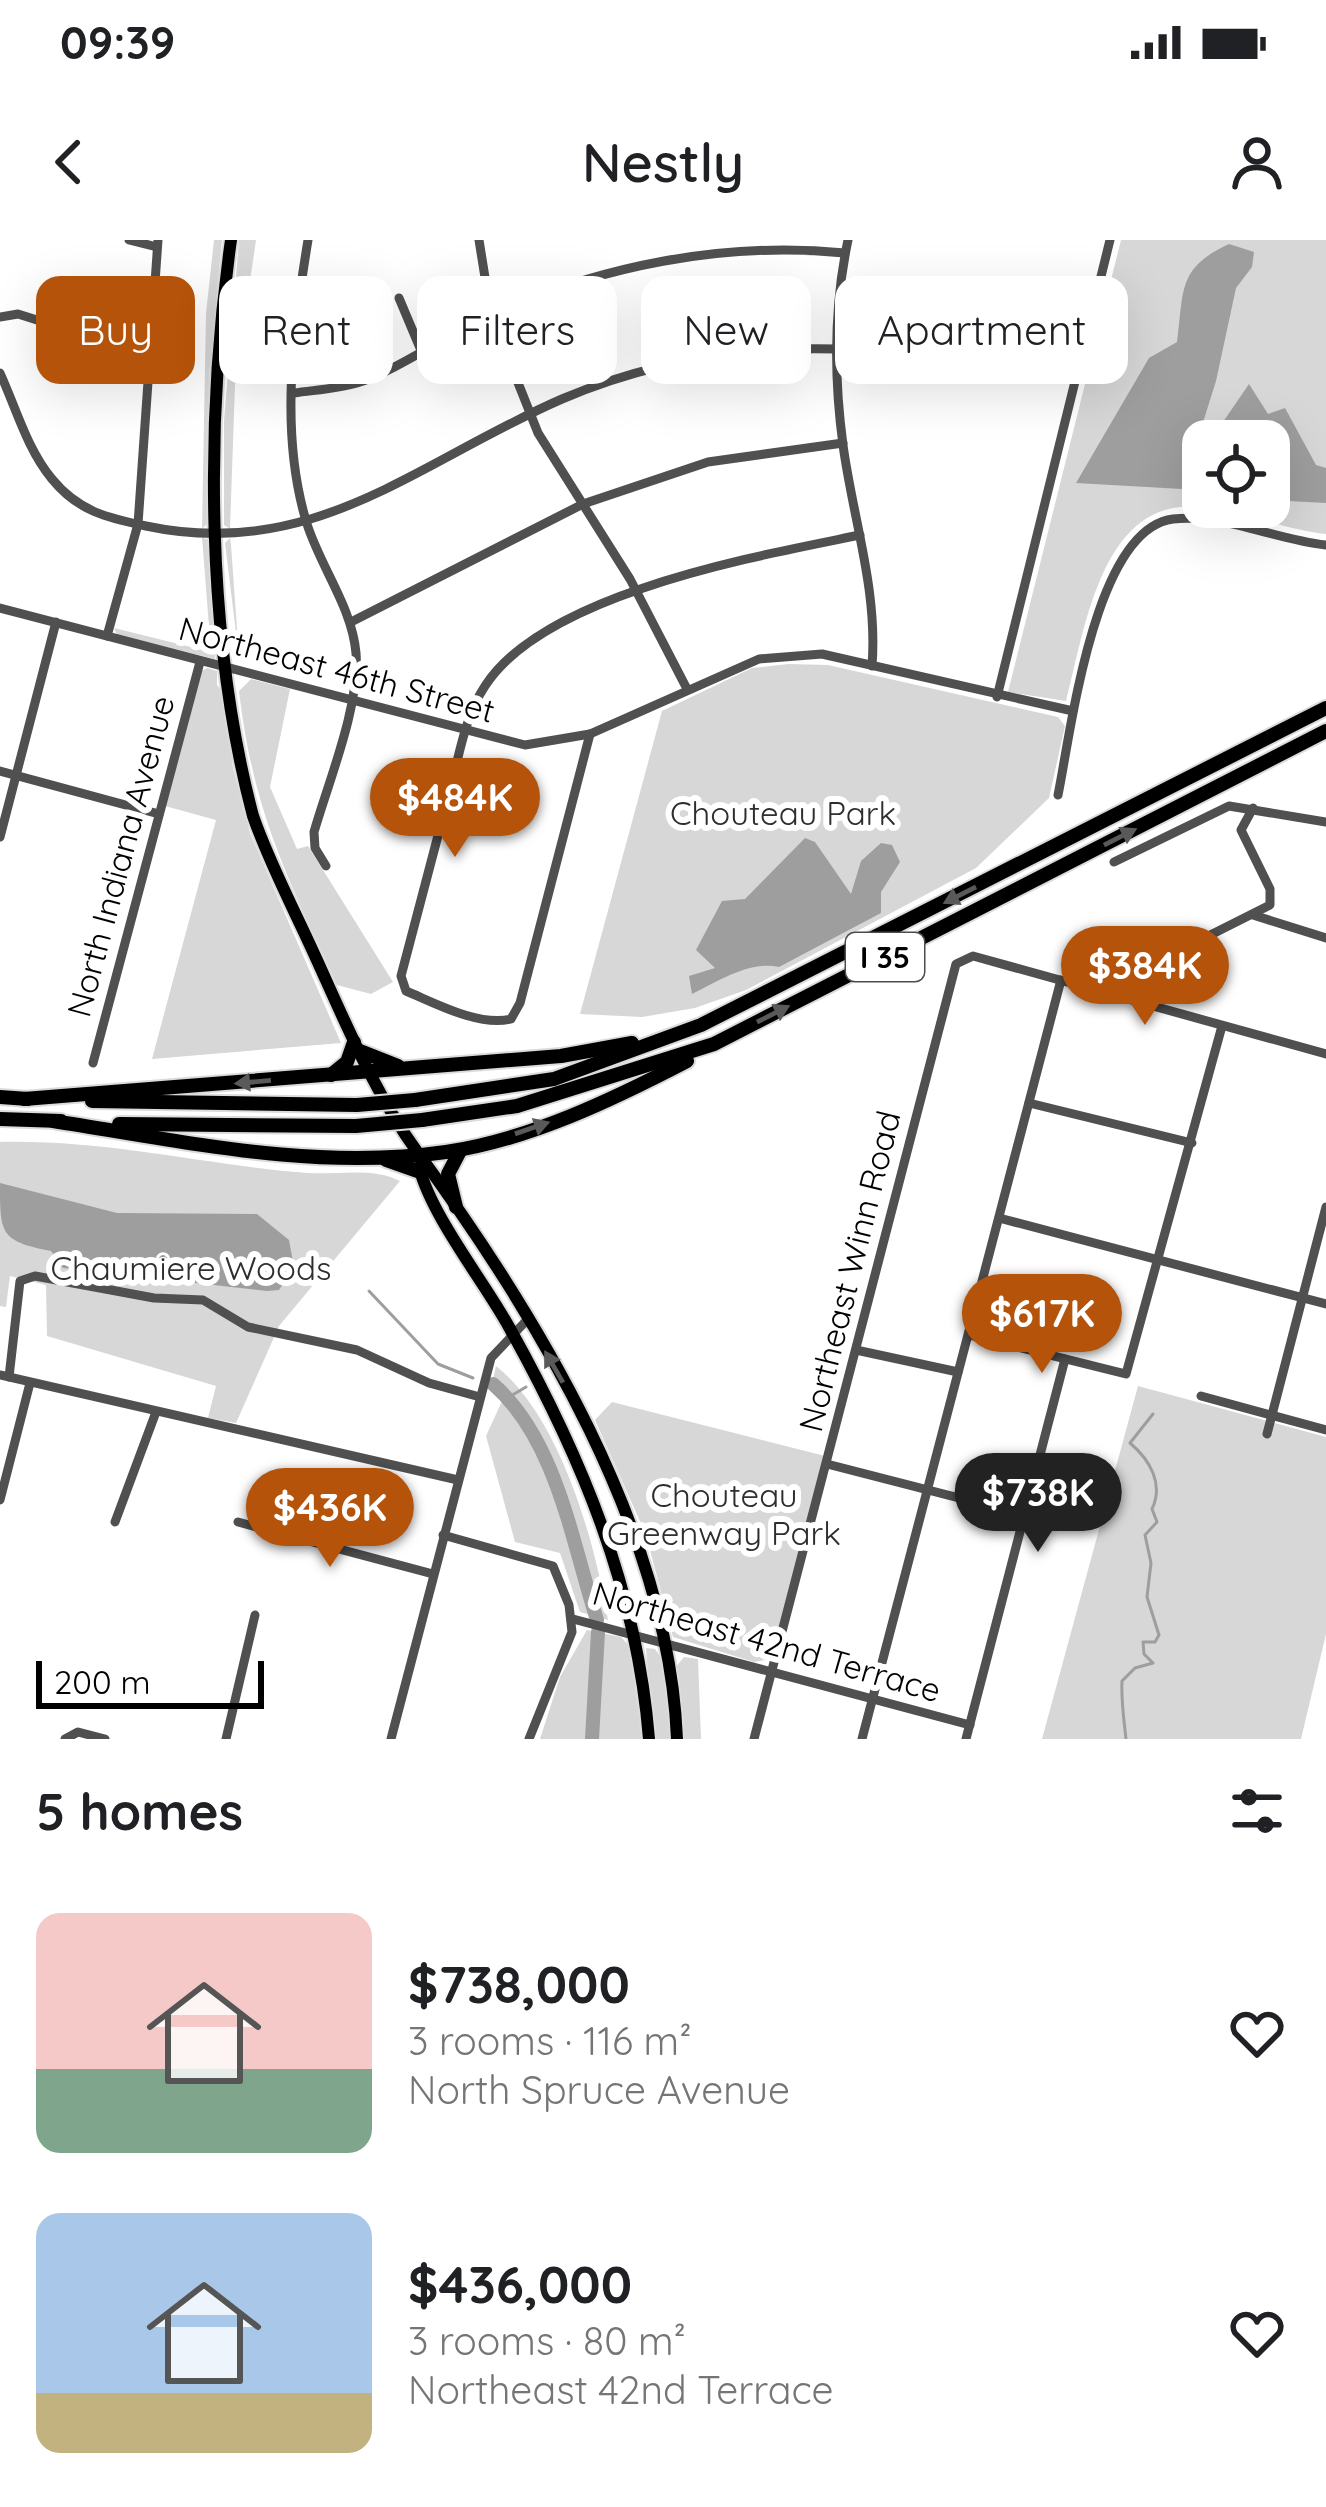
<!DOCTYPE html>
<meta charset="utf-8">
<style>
:root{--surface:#fff;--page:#f6f6f6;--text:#202124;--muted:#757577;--accent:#b45309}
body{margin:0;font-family:Quicksand,sans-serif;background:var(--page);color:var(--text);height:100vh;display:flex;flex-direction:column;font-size:45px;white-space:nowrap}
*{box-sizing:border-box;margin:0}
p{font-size:39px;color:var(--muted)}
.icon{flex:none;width:66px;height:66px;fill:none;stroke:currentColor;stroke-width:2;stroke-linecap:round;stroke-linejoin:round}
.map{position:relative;height:1499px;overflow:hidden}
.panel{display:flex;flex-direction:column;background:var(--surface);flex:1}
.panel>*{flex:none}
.banner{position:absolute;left:36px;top:36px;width:1254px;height:108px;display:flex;gap:24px}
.fabs{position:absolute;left:1182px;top:180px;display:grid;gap:24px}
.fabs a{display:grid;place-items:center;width:108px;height:108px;border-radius:24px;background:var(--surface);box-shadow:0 12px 48px #0002;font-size:60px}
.scale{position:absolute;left:36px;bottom:30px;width:228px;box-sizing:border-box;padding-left:12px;border:6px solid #000;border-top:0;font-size:33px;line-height:42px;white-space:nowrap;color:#000;-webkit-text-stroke:9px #fff;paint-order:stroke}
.price{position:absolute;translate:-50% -102px;padding:0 27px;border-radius:42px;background:var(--accent);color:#fff;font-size:39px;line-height:78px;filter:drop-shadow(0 3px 6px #0008)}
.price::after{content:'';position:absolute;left:50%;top:72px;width:36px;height:27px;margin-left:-18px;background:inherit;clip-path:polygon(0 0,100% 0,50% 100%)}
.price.active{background:#222;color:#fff}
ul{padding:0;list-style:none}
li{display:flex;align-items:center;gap:36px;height:300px;padding:0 36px}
li span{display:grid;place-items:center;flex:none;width:336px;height:240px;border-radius:24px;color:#555}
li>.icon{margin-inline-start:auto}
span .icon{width:144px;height:144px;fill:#fffc;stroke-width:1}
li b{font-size:51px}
h2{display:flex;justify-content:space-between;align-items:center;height:144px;padding:0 36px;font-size:51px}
.chip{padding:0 42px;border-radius:24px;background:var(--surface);box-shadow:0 12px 48px #0002;font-size:42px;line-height:108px}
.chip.active{background:var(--accent);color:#fff}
.status{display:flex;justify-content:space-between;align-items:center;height:84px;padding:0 60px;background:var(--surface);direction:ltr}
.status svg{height:33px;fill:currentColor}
header{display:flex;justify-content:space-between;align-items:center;height:156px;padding:0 36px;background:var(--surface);font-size:54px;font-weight:600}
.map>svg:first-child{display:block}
.green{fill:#d7d7d7;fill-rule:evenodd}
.water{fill:#9e9e9e}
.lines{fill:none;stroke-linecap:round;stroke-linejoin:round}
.stream{stroke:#9e9e9e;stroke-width:3}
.river{stroke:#9e9e9e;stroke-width:14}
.major-casing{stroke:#dbdbdb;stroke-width:16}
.highway-casing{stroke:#dbdbdb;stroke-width:18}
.minor{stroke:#505050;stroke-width:9}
.major{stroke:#000;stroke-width:12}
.highway{stroke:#000;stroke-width:14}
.highway-bridge-casing{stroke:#dbdbdb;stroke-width:18;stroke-linecap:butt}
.highway-bridge{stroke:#000;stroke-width:14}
.oneway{fill:#595959}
.labels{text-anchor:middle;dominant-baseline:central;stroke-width:12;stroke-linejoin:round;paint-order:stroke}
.shield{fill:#fff;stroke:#4c4c4c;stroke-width:3}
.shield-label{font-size:30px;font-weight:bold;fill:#000}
.street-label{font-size:33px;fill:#000;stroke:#fff}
.park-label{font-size:33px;fill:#2e2e2e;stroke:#fff}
</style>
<div class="status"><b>09:39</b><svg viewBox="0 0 49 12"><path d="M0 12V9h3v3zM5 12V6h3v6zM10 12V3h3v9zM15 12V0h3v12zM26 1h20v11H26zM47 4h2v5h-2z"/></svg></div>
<header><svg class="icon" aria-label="back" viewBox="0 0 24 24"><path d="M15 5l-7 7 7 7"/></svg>Nestly<svg class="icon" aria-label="person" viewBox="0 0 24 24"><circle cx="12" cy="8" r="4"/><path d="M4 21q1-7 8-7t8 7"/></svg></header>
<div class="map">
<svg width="1326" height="1499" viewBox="0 0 1326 1499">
<rect width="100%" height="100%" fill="#fff"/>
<g class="green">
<path d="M 214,0 L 222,0 L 209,135 L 207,284 L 202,289 L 206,73 Z"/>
<path d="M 239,0 L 256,0 L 235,145 L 230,289 L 224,285 L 224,181 Z"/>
<path d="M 1121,0 L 1326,0 L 1326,294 C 1279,290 1228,263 1181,267 C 1098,274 1083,399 1066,461 L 1008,452 ZM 1203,201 L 1269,201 L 1269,267 L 1203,267 Z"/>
<path d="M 202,297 L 208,300 L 215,419 L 117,395 L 114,388 L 211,412 Z"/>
<path d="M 230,298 L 231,305 L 239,417 L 225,303 Z"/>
<path d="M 789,424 L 828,425 L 1058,477 L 1065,486 L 1049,558 L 976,628 L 746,750 L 695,768 L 642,777 L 580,774 L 662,471 L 752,428 Z"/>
<path d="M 207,428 L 217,431 L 217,445 L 223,452 L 233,528 L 250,593 L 341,803 L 152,819 L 216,580 L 165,566 L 200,432 Z"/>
<path d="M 251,439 L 290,449 L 270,547 L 297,609 L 308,606 L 393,742 L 371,754 L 337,745 C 287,637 253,571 239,451 Z"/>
<path d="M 0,902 C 104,899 205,925 308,933 C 337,935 374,927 400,941 L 279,1086 L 236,1183 L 208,1178 L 216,1146 L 47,1096 L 46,1045 L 10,1036 L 6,1067 L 0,1066 Z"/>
<path d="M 496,1126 C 560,1177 595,1301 608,1380 L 580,1372 L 560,1313 L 515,1302 L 486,1196 L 503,1159 L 491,1148 Z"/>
<path d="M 1138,1146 L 1326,1197 L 1326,1394 L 1301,1499 L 1042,1499 Z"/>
<path d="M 612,1162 L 825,1216 L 770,1419 L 754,1422 L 673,1397 L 646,1295 L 595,1180 Z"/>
<path d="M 587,1390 L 621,1397 L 630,1407 L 642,1499 L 540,1499 L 560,1437 Z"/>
<path d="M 646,1408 L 655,1409 L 662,1419 L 672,1499 L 653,1499 Z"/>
<path d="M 684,1417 L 698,1419 L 701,1499 L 684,1499 L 675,1428 Z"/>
</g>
<g class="water">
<path d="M 1229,4 L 1254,12 L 1252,27 L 1236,48 L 1216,141 L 1182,249 L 1076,243 L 1149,118 L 1177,102 C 1184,50 1177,28 1229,4 Z"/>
<path d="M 1249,144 L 1268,174 L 1285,168 L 1316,225 L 1326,228 L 1326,263 L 1269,260 L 1269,201 L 1210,201 Z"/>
<path d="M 805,598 L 815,602 L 851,654 L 861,621 L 881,603 L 892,605 L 900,622 L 881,652 L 881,673 L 779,727 C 750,720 717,742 692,754 L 689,736 L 715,728 L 696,710 L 722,661 L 745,659 Z"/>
<path d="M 0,943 L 117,973 L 257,974 L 289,1000 L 294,1027 L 279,1050 L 267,1051 L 63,1028 L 51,1011 C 0,1001 0,994 0,943 Z"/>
</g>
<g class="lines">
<g class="stream">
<path d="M 369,1051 L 438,1124 L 473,1138"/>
<path d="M 509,1157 L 526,1147"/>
<path d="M 1126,1499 C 1124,1480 1121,1461 1122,1441 L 1135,1428 L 1153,1423 L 1144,1414 L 1143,1402 L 1155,1402 L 1159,1395 L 1147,1357 L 1151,1323 L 1145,1295 L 1157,1282 L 1152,1269 C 1164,1244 1150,1220 1130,1203 L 1153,1174"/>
</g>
<g class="river">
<path d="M 493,1144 C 557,1200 572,1303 597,1380"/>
<path d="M 592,1499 L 598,1392"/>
</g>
<defs>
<g id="major">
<path d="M 231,0 C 205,182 206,398 253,576 C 270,625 295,671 316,718 C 346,784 375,854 418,913 C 537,1075 669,1292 677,1499"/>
<path d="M 419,927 C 432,977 483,1040 509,1087 C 581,1216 637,1349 649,1499"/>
</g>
<g id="highway">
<path d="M 360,811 L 398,826"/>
<path d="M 331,835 L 347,822 L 354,802"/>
<path d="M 0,857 L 28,859"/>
<path d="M 24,859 L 561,816 L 632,803"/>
<path d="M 415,860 L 554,839 L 701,785 L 1326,468"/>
<path d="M 92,861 L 357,865"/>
<path d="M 0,879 L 61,881"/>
<path d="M 422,880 L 517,866 L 714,804 L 1326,491"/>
<path d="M 53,881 C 183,901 314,931 446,912 C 529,900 614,859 687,821"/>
<path d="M 119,884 L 356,886"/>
<path d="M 386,920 L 420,932"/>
<path d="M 456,967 L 448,934 L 460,911"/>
</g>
</defs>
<use href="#major" class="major-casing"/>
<use href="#highway" class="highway-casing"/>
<g class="minor">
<path d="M 129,0 L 157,7"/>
<path d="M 308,0 C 293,91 279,194 307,284 C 321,328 352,367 356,413 C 360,466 329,540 314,592 L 315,608 L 326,626"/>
<path d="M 479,0 L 491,75 L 538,193 L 630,339 L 686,447"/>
<path d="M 848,0 C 834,66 834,138 843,205 C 853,279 878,350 872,426"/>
<path d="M 399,58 L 420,108"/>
<path d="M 0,77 L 18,74 L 110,103 L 150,102"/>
<path d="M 0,133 C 16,168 27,209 52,239 C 78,271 107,278 146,286 C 314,322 419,221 562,159 C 649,122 744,106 838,109"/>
<path d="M 294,153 C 314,150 337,149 357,143 C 396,131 448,94 488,76 C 600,26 723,1 845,13"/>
<path d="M 0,368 L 525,505 L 590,494 L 759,419 L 822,414 L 1073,471"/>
<path d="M 351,382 L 583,264 L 708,222 L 843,203"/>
<path d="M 107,396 L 138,284 L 158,0"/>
<path d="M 997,457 L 1110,0"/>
<path d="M 590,494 L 520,763 L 511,779 C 479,787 435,763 406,751 L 401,736 C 417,674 434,612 450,550 C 459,516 465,476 485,446 C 545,353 758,316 860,295"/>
<path d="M 0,531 L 159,574"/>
<path d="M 1058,555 C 1071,492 1094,289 1173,279 C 1222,273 1276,300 1326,305"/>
<path d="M 0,597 L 56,382"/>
<path d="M 1114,622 L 1229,566 L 1326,582"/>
<path d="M 1253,675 L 1326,698"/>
<path d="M 1099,751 L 1270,665 L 1270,649 L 1241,590 L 1253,568"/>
<path d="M 93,823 L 200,422"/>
<path d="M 1029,863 L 1192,903"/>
<path d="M 999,978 L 1326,1064"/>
<path d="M 969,1095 L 1126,1134 L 1222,786"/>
<path d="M 856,1110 L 958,1132"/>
<path d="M 0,1135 L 458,1240"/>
<path d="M 9,1137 L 20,1041 L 35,1036 L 154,1058 L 203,1060 L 248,1087 L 357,1110 L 429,1143 L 480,1157"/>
<path d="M 1201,1156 L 1326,1190"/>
<path d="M 1267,1194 L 1326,967"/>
<path d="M 827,1224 L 1025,1275"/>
<path d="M 0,1260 L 30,1143"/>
<path d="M 115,1282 L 156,1172"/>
<path d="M 238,1282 L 433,1334"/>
<path d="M 443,1295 L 553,1326 L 569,1365 L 572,1392 L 529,1499"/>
<path d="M 573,1379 L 970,1485"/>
<path d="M 65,1499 L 78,1492 L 105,1499"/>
<path d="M 226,1499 L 255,1375"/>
<path d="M 391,1499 L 491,1118 L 527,1080"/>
<path d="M 754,1499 L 956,724 L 973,716 L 1326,814"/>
<path d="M 862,1499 L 1061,740"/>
<path d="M 966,1499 L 1065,1119"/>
</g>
<use href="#major" class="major"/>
<use href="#highway" class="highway"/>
<defs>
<g id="highway-bridge">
<path d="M 357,865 L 415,860"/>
<path d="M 356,886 L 422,880"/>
</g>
</defs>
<use href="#highway-bridge" class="highway-bridge-casing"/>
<use href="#highway-bridge" class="highway-bridge"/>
</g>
<defs><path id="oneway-solid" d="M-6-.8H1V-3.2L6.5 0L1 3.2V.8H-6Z" transform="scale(3)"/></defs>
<g class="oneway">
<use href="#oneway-solid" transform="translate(1120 597) rotate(-27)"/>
<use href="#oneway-solid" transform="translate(960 655) rotate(153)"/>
<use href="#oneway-solid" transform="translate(773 774) rotate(-27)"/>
<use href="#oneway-solid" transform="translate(253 842) rotate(175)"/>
<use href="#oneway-solid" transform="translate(532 888) rotate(-19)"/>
<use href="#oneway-solid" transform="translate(554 1127) rotate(-120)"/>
</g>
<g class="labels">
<rect class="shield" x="846" y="693" width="78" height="48" rx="9"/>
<g class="shield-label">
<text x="885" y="717">I 35</text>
</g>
<g class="street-label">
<text transform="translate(337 429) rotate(15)">Northeast 46th Street</text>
<text transform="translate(120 616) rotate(-75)">North Indiana Avenue</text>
<text transform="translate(849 1031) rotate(-76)">Northeast Winn Road</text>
<text transform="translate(767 1401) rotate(16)">Northeast 42nd Terrace</text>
</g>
<g class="park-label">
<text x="783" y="572">Chouteau Park</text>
<text x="191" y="1027">Chaumiere Woods</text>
<text x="724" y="1254">Chouteau<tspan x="724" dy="38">Greenway Park</tspan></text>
</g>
</g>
</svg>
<div class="fabs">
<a><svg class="icon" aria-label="locate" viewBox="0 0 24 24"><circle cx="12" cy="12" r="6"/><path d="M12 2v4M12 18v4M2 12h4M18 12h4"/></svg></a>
</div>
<div class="scale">200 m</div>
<b class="price" style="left:455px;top:620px">$484K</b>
<b class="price" style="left:1145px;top:788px">$384K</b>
<b class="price" style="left:1042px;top:1136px">$617K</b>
<b class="price active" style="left:1038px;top:1315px">$738K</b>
<b class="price" style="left:330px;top:1330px">$436K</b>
<div class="banner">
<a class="chip active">Buy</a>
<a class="chip">Rent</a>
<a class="chip">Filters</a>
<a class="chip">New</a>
<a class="chip">Apartment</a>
</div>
</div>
<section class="panel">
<h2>5 homes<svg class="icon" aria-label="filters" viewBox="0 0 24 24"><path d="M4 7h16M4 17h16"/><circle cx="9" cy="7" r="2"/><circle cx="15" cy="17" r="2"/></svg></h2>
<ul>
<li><span style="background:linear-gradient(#f6c9c9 65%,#7fa58c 0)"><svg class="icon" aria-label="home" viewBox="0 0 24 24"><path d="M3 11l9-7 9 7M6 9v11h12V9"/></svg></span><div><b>$738,000</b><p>3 rooms · 116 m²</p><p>North Spruce Avenue</p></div><svg class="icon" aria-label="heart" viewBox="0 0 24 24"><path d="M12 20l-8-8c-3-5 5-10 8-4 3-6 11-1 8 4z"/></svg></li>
<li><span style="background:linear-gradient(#a9c7e8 75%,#c2b280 0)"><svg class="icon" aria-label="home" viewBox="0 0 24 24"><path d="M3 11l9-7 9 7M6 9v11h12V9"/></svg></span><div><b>$436,000</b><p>3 rooms · 80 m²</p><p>Northeast 42nd Terrace</p></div><svg class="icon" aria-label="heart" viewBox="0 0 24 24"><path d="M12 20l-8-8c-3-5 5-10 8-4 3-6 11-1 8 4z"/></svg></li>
</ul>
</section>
